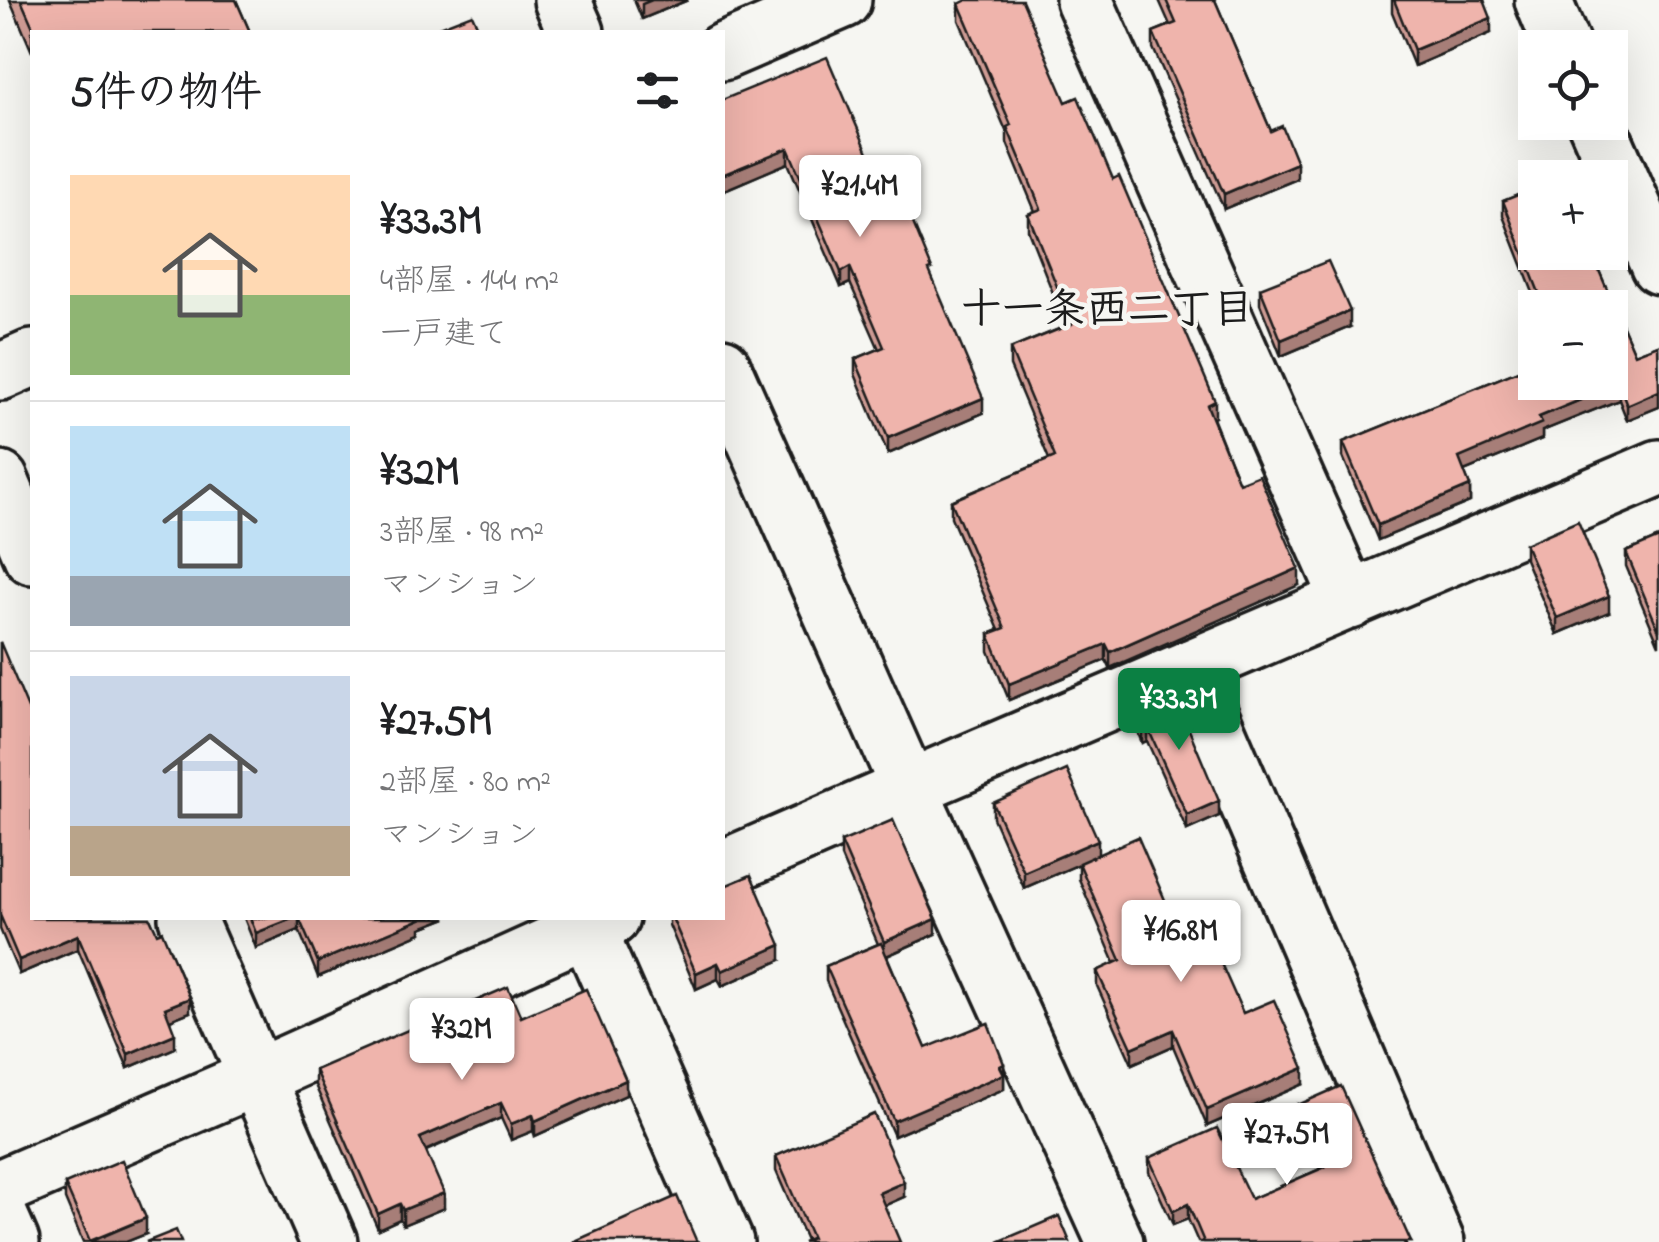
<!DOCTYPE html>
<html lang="ja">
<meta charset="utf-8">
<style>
:root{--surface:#fff;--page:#f2f2f2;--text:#202124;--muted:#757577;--line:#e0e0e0;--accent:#0b8043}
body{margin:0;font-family:"Indie Flower","Klee One",sans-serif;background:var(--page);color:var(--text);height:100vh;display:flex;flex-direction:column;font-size:38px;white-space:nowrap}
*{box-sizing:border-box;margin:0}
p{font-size:32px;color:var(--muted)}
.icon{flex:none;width:55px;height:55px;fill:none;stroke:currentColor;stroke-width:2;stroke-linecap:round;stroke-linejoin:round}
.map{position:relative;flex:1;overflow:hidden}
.details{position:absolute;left:30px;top:30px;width:695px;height:890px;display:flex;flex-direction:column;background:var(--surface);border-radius:0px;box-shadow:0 10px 40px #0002}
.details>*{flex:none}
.buttons{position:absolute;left:1518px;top:30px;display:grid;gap:20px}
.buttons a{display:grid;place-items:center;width:110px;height:110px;border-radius:0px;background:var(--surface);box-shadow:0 10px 40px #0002;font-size:50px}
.price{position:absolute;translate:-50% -85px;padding:0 22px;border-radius:10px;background:#fff;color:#222;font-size:32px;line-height:65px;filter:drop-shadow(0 2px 5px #0008)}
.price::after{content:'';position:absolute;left:50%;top:60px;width:30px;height:22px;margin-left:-15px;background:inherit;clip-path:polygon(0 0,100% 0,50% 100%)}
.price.on{background:var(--accent);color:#fff}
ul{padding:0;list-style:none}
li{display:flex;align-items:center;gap:30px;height:250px;padding:0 40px}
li+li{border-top:2px solid var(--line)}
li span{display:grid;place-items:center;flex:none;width:280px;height:200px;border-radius:0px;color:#555}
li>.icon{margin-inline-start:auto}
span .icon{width:120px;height:120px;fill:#fffc;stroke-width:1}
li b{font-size:42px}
h2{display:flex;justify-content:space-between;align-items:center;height:120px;padding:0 40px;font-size:42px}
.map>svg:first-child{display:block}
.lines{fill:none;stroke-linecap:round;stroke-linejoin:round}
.minor-casing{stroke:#1c1c1c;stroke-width:62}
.minor{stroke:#f6f6f2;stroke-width:55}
.wall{fill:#ce9b94;stroke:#1c1c1c;stroke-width:2.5}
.shaded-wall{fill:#a77e78;stroke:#1c1c1c;stroke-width:2.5}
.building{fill:#efb4ac;stroke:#1c1c1c;stroke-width:2.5}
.labels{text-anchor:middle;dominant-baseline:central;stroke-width:9;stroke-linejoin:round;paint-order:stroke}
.neighbourhood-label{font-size:42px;font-weight:bold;fill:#1c1c1c;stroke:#f6f6f2}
</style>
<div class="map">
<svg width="1659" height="1242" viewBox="0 0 1659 1242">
<rect width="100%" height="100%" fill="#f6f6f2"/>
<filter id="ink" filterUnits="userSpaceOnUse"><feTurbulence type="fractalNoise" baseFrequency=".01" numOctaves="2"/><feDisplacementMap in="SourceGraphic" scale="20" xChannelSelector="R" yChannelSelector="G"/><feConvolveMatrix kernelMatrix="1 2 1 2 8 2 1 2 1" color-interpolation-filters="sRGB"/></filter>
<g filter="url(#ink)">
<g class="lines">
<defs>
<g id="minor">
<path d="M 562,0 L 576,32"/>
<path d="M 1084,0 L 1350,601"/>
<path d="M 1543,0 L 1563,48"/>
<path d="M 722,52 L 843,0"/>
<path d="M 1596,122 L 1659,266"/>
<path d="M 722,366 L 909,788 L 1659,468"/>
<path d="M 0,372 L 32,358"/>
<path d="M 0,480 L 32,556"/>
<path d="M 1190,668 L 1436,1242"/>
<path d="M 722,869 L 909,788 L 1115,1242"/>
<path d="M 187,918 L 329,1242"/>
<path d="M 587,928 L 725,1242"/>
<path d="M 0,1188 L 255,1078 L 611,918"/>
<path d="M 0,1217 L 11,1242"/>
</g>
</defs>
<use href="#minor" class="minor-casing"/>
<use href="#minor" class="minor"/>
</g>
<g class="wall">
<path d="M 10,0 L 236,0 L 250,32 L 32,32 L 32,52 Z"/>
<path d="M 634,0 L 688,0 L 642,19 Z"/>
<path d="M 1159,0 L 1215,0 L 1271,131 L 1297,179 L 1224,209 L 1153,48 L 1153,32 L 1170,25 Z"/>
<path d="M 1392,0 L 1484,0 L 1491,33 L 1414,66 L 1392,12 Z"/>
<path d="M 959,4 L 1066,102 L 1215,417 L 1213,418 L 1239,483 L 1299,585 L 1110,668 L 1106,660 L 1009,700 L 989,651 L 989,634 L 999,630 L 951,517 L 951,501 L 1049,459 L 1010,366 L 1010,349 L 1066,326 L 1028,230 L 1028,214 L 1035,211 L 1007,143 L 1007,133 L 959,20 Z"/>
<path d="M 722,100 L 882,185 L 932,278 L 983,413 L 888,454 L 855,374 L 855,359 L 879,349 L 850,283 L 841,287 L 788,163 L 722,191 Z"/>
<path d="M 1535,188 L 1535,252 L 1591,252 L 1635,354 L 1658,345 L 1659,407 L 1627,420 L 1619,400 L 1542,431 L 1542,439 L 1464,471 L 1470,486 L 1470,502 L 1378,540 L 1343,457 L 1343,442 L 1535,364 L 1535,382 L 1610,382 L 1610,308 L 1539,308 L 1503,216 L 1503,201 Z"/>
<path d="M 1260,288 L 1350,327 L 1281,356 L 1260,304 Z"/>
<path d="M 1659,538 L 1659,645 L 1626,566 L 1626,552 Z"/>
<path d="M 1525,544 L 1609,612 L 1557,634 L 1525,559 Z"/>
<path d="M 0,642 L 32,918 L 150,918 L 190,1012 L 170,1020 L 175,1048 L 128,1068 L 78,949 L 19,974 L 0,929 Z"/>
<path d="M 1135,711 L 1219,816 L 1187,830 L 1147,741 L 1142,743 L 1135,726 Z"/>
<path d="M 993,803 L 1098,855 L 1180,935 L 1243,1013 L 1304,1084 L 1207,1126 L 1173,1046 L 1132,1064 L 1097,986 L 1097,971 L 1115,963 L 1079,879 L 1079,864 L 1024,888 L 993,818 Z"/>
<path d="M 841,842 L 936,934 L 887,956 L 926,1048 L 1004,1064 L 1004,1089 L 894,1136 L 826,981 L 826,966 L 878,944 L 841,857 Z"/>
<path d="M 244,918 L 447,918 L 421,928 L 421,933 L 318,977 L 299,930 L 256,948 Z"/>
<path d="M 669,918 L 722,918 L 781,960 L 722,986 L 718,979 L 696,989 L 669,925 Z"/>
<path d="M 521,1017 L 626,1095 L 535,1136 L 533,1131 L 511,1140 L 501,1118 L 426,1151 L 444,1208 L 403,1225 L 400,1219 L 378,1229 L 315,1085 L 315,1070 Z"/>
<path d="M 1298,1105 L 1411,1242 L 1198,1242 L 1188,1219 L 1173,1225 L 1149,1172 L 1149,1158 L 1251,1199 L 1320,1169 L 1298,1119 Z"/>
<path d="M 776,1156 L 904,1197 L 806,1240 L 776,1171 Z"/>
<path d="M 65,1184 L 146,1234 L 126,1242 L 83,1242 L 65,1199 Z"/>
</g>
<g class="shaded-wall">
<path d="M 652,0 L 688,0 L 642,19 L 642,4 Z"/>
<path d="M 1491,18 L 1491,33 L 1414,66 L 1414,50 Z"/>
<path d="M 788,148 L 788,163 L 722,191 L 722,175 Z"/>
<path d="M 1297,163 L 1297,179 L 1224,209 L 1224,194 Z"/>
<path d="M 850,267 L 850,283 L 841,287 L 841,272 Z"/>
<path d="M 1350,311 L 1350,327 L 1281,356 L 1281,340 Z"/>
<path d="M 1619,384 L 1619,400 L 1542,431 L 1542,439 L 1459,473 L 1459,458 L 1539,417 Z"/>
<path d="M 1659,391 L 1659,407 L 1627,420 L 1627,405 Z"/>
<path d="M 983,398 L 983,413 L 888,454 L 888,438 Z"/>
<path d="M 1215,401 L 1215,417 L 1207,421 L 1207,405 Z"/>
<path d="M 1470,486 L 1470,502 L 1378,540 L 1378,525 Z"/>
<path d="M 1299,568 L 1299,585 L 1110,668 L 1110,652 Z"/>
<path d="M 1609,596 L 1609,612 L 1557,634 L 1557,618 Z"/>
<path d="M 1106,644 L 1106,660 L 1009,700 L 1009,684 Z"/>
<path d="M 1147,726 L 1147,741 L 1142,743 L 1142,728 Z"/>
<path d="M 1219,801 L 1219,816 L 1187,830 L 1187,815 Z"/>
<path d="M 1098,840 L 1098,856 L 1024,888 L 1024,872 Z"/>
<path d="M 294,918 L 299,918 L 299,930 L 256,948 L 256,933 Z"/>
<path d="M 419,918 L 447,918 L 421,928 L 421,933 L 318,977 L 318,962 Z"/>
<path d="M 936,919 L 936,934 L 884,957 L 884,942 Z"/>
<path d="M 78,935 L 78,949 L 19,974 L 19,960 Z"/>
<path d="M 781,945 L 781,960 L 722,986 L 722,971 Z"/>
<path d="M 718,963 L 718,979 L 696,989 L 696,973 Z"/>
<path d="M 190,998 L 190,1012 L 165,1022 L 165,1008 Z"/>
<path d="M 1173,1030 L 1173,1046 L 1132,1064 L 1132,1048 Z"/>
<path d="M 175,1034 L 175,1048 L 128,1068 L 128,1054 Z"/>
<path d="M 1004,1064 L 1004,1089 L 894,1136 L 894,1121 Z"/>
<path d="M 1304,1068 L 1304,1084 L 1207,1126 L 1207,1110 Z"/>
<path d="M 626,1080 L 626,1095 L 535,1136 L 535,1121 Z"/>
<path d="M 501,1103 L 501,1118 L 420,1153 L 420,1138 Z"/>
<path d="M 533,1115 L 533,1131 L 511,1140 L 511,1124 Z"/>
<path d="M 904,1182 L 904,1197 L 879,1208 L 879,1193 Z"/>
<path d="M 444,1193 L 444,1208 L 403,1225 L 403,1210 Z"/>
<path d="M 400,1204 L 400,1219 L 378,1229 L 378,1214 Z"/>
<path d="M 1188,1204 L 1188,1219 L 1173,1225 L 1173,1211 Z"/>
<path d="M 146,1218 L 146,1234 L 126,1242 L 90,1242 Z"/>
</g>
<g class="building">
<path d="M 21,0 L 236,0 L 250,32 L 35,32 Z"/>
<path d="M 967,0 L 1022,0 L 1066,102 L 1078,97 L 1113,179 L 1119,176 L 1215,401 L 1207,405 L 1239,483 L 1259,475 L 1299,568 L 1110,652 L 1106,644 L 1009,684 L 989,634 L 1005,628 L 951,501 L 1055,457 L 1010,349 L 1072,324 L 1028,214 L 1041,209 L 1007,127 L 1011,125 L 959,4 Z"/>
<path d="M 1166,0 L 1215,0 L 1271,131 L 1282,126 L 1297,163 L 1224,194 L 1153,32 L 1176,23 Z"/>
<path d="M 1394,0 L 1484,0 L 1491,18 L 1414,50 Z"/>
<path d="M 472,14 L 480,32 L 426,32 Z"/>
<path d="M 827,57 L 882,185 L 895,179 L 932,269 L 929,270 L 983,398 L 888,438 L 855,359 L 884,347 L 850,267 L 841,272 L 788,148 L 722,175 L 722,100 Z"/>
<path d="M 1535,188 L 1535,252 L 1591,252 L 1635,354 L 1658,345 L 1659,391 L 1627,405 L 1619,384 L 1539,417 L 1542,423 L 1459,458 L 1470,486 L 1378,525 L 1343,442 L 1535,364 L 1535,382 L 1610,382 L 1610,308 L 1545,308 L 1503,201 Z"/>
<path d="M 1328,261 L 1350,311 L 1281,340 L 1260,288 Z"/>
<path d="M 1578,521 L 1609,596 L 1557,618 L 1525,544 Z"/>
<path d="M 1659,538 L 1659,631 L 1626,552 Z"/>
<path d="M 0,642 L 32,718 L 32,918 L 150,918 L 157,933 L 162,931 L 190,998 L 165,1008 L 175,1034 L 128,1054 L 78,935 L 19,960 L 0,915 Z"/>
<path d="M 1174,694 L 1219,801 L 1187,815 L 1147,726 L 1142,728 L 1135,711 Z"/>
<path d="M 1067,770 L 1098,840 L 1024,872 L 993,803 Z"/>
<path d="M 893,820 L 936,919 L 884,942 L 841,842 Z"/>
<path d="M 1138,837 L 1180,935 L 1204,925 L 1243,1013 L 1274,1000 L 1304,1068 L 1207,1110 L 1173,1030 L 1132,1048 L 1097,971 L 1121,960 L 1079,863 Z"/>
<path d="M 751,875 L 781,945 L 722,971 L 718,963 L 696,973 L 672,918 L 722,918 L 722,887 Z"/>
<path d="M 250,918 L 294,918 L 256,933 Z"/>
<path d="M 299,918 L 420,918 L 421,919 L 318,962 Z"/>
<path d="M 881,943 L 926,1048 L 988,1023 L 1004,1064 L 1000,1066 L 1004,1074 L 894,1121 L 826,966 Z"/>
<path d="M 508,987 L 521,1017 L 586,989 L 626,1080 L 535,1121 L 533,1115 L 511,1124 L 501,1103 L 420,1138 L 444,1193 L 403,1210 L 400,1204 L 378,1214 L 315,1070 Z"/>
<path d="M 1341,1086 L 1411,1242 L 1204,1242 L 1188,1204 L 1173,1211 L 1149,1158 L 1217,1128 L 1251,1199 L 1325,1167 L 1298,1105 Z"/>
<path d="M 874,1114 L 904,1182 L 879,1193 L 900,1242 L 803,1242 L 812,1238 L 776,1156 Z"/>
<path d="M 122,1160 L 146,1218 L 90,1241 L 65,1184 Z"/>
<path d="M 677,1196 L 696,1240 L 699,1242 L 573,1242 Z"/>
<path d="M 1059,1216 L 1070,1242 L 998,1242 Z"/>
<path d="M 176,1230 L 181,1242 L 146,1242 Z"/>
</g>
</g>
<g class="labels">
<g class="neighbourhood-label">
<text x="1107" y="311">十一条西二丁目</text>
</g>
</g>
</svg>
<div class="buttons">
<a><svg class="icon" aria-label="locate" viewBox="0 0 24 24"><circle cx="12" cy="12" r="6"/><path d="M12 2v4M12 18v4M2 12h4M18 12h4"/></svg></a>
<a>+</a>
<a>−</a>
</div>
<b class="price" style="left:860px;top:240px">¥21.4M</b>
<b class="price on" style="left:1179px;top:753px">¥33.3M</b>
<b class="price" style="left:1181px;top:985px">¥16.8M</b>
<b class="price" style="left:462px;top:1083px">¥32M</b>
<b class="price" style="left:1287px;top:1188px">¥27.5M</b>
<section class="details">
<h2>5件の物件<svg class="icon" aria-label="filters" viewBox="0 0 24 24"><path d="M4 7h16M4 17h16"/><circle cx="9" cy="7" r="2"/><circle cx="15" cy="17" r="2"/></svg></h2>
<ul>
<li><span style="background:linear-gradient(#ffd9b3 60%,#8fb573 0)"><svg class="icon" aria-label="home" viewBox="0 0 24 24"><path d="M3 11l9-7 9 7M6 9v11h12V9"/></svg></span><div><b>¥33.3M</b><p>4部屋 · 144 m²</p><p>一戸建て</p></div></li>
<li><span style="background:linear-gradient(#bfe0f5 75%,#9aa5b1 0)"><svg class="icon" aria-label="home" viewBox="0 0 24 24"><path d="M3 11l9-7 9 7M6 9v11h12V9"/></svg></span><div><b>¥32M</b><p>3部屋 · 98 m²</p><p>マンション</p></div></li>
<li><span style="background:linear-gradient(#c9d6e8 75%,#b9a48a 0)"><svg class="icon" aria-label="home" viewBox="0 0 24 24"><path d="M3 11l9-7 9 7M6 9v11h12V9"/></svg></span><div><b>¥27.5M</b><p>2部屋 · 80 m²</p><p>マンション</p></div></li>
</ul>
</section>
</div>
